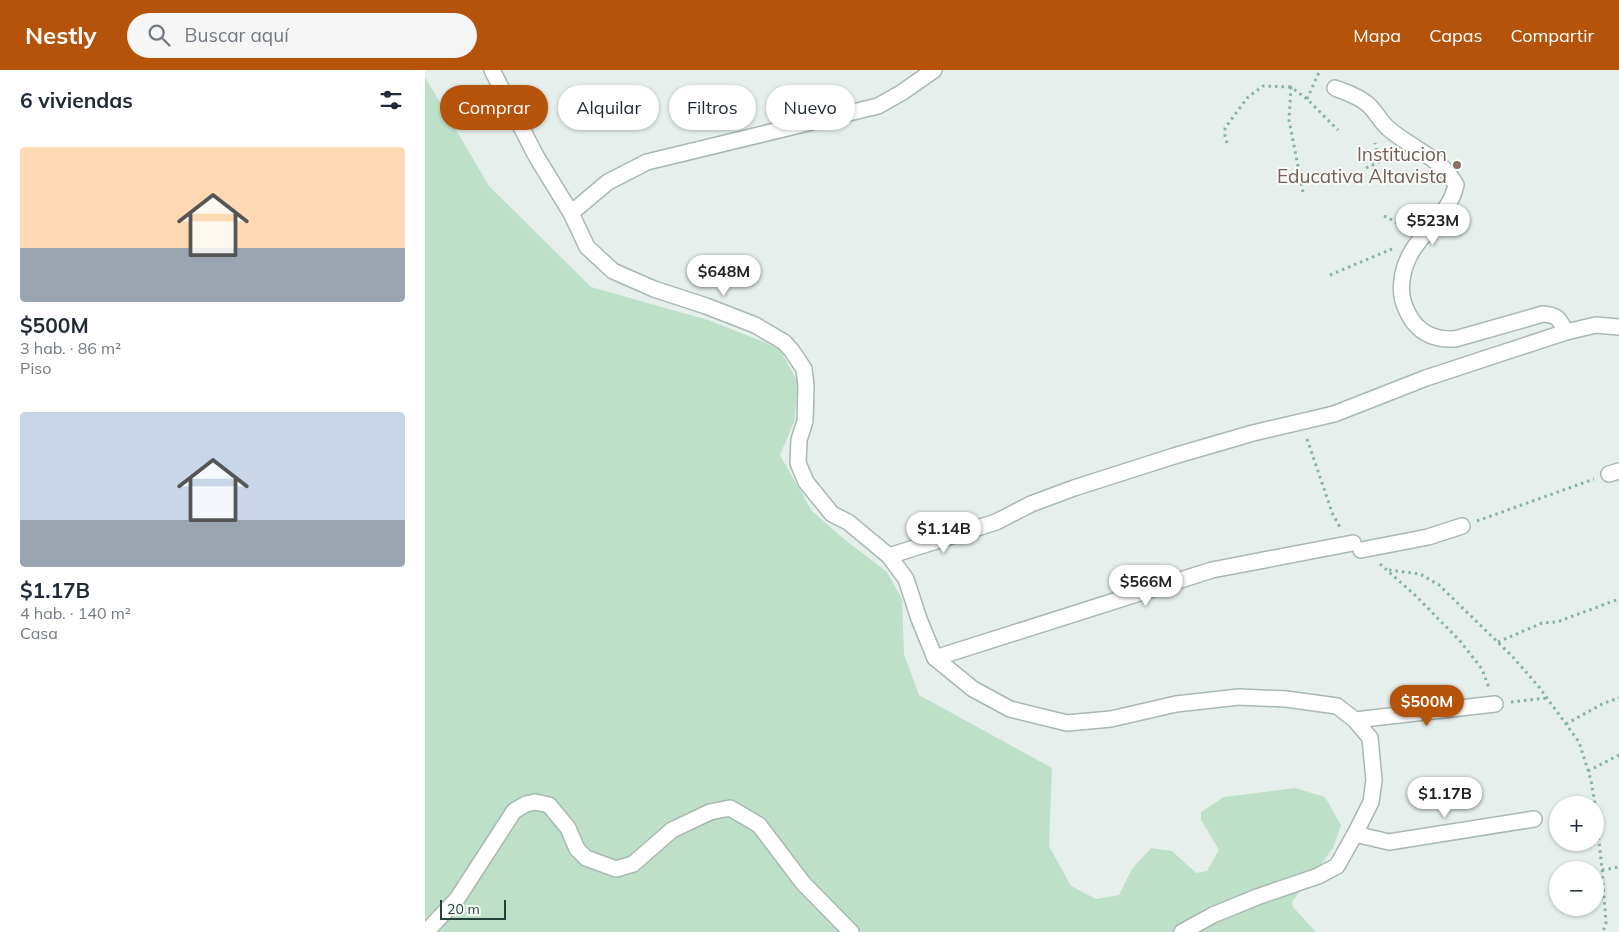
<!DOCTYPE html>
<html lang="es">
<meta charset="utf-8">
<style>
:root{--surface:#fff;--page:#f6f6f7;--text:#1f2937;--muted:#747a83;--accent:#b45309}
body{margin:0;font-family:Mulish,sans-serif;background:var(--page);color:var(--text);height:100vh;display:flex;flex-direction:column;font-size:19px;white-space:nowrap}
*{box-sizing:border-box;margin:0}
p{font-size:16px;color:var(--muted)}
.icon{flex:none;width:28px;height:28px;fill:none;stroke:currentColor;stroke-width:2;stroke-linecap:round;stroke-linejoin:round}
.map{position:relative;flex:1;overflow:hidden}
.sheet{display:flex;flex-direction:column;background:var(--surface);width:425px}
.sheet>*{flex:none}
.top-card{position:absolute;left:15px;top:15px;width:475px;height:45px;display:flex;gap:10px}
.buttons{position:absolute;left:1124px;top:726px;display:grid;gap:10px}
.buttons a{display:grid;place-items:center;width:55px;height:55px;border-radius:50%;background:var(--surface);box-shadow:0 1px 4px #0004;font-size:25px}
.scale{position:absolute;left:15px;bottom:12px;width:66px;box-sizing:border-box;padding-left:5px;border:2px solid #24423a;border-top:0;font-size:14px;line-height:18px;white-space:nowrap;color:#24423a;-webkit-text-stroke:4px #f7fbf9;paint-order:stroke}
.price{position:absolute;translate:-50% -42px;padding:0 11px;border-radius:18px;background:#fff;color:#222;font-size:16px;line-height:32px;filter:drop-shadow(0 1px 2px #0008)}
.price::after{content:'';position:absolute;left:50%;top:30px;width:15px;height:11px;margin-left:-8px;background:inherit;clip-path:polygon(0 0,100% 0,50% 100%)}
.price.active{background:var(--accent);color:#fff}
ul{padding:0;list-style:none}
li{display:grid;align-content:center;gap:10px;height:265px;padding:0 20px}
li span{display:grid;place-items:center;height:155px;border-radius:5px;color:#555}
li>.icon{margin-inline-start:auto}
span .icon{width:90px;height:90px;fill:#fffc;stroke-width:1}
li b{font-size:21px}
h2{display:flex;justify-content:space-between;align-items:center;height:60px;padding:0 20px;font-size:21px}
.chip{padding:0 18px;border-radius:22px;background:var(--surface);box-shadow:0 1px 4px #0004;font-size:18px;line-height:45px}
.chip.active{background:var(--accent);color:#fff}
header{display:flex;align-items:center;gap:30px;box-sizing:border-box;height:70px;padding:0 25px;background:var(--accent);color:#fff}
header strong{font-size:24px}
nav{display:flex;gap:28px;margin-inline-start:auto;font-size:18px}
.search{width:350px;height:45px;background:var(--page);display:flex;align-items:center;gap:12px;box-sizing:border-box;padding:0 18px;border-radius:28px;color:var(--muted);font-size:19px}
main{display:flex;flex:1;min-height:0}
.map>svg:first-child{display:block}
.green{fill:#bfe0c8}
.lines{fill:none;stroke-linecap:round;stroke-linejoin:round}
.minor-casing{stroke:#a8b8b2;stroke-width:18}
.path{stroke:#86b3a5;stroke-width:3;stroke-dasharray:2.5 4;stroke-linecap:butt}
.minor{stroke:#fff;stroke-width:15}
.education-dot{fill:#8d6e63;stroke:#f7fbf9;stroke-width:2}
.labels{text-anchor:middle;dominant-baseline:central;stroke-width:4;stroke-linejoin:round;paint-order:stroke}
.education-label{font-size:19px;fill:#785e54;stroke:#f7fbf9;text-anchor:end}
</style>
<header>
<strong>Nestly</strong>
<div class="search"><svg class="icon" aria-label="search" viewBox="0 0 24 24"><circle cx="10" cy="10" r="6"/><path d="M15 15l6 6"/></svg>Buscar aquí</div>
<nav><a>Mapa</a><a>Capas</a><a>Compartir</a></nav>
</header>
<main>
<section class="sheet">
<h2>6 viviendas<svg class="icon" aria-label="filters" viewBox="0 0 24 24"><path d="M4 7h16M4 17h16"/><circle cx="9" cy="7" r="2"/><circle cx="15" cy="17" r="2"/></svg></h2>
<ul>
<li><span style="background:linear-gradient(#ffd9b3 65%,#9aa5b1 0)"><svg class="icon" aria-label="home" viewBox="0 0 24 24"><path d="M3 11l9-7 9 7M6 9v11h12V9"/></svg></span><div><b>$500M</b><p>3 hab. · 86 m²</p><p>Piso</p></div></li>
<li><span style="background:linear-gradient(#c9d6e8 70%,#9aa5b1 0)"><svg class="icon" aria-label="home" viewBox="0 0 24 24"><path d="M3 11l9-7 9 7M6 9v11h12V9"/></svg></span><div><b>$1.17B</b><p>4 hab. · 140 m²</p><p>Casa</p></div></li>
</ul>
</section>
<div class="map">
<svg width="1194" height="862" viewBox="0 0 1194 862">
<rect width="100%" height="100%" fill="#e6efeb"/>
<path class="green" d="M 0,7 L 64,116 L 166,217 L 283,250 L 354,278 L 373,312 L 369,352 L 355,385 L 387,441 L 414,465 L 462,502 L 477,529 L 479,584 L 494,625 L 627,698 L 624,776 L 646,816 L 671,829 L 694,825 L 707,799 L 726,778 L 747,781 L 771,803 L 782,801 L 794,780 L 776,750 L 776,742 L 799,727 L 870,718 L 900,727 L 916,755 L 908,778 L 867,832 L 868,837 L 891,862 L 0,862 Z"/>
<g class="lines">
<defs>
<g id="minor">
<path d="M 67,0 L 111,86 L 146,143 L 162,177 L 188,201 L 229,219 L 281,236 L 330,255 L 359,272 L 367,281 L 379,299 L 381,315 L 380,351 L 374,370 L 373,393 L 381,412 L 407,444 L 423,452 L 464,486"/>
<path d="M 910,18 C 920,22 933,26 941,33 C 950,39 955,52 964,59 C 986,78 1017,88 1031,115 C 1023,152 982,167 977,210 C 975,225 978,234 985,247 C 995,264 1011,270 1030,269 L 1118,244 C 1133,245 1134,249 1141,262"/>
<path d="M 146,143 L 183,112 L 222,92 L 453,36 L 476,23 L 509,0"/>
<path d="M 1184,404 L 1194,401"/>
<path d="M 936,480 L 1003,467 L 1037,456"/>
<path d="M 510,588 L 787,500 L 928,473"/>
<path d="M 930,650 L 1070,634"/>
<path d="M 930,764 L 964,772 L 1109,749"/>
<path d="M 1,862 L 32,829 L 89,741 L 101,734 L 110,732 L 124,735 L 143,758 L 152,779 L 161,788 L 191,799 L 208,794 L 247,760 L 285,742 L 305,738 L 334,755 L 378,813 L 426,862"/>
<path d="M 757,862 L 788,845 L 832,827 L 893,806 L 912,796 L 930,764 L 946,732 L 949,710 L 945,668 L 930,650 L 912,636 L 861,629 L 814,627 L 751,634 L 686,649 L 642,653 L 585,639 L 548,619 L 510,588 L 494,549 L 481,509 L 464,486 L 571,452 L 606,434 L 649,418 L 749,386 L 828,363 L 909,344 L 1001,308 L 1141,262 L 1171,255 L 1194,257"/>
</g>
</defs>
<use href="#minor" class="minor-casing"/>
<g class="path">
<path d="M 882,29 L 895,0"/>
<path d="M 802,73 L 800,66 L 800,58 L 823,27 L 838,16 L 866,17"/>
<path d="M 941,98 L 954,92 L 950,73"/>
<path d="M 878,122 L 864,50 L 866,17 L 882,29 L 913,60"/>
<path d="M 959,146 L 983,158"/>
<path d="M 905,205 L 967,179"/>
<path d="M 882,369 L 908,445 L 915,457"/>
<path d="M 1052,451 L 1169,409"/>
<path d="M 955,494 L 991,526 L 1035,571 L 1057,599 L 1064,618"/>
<path d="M 964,500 L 995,504 L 1014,515 L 1087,586 L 1114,617 L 1154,672 L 1166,710 L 1170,735"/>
<path d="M 1073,572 L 1117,553 L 1132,552 L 1194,529"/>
<path d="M 1086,632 L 1122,628"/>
<path d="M 1141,654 L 1179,633 L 1194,628"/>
<path d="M 1163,701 L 1194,685"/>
<path d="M 1170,735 L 1177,799 L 1181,853 L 1178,862"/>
<path d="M 1177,800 L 1194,797"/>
</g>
<use href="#minor" class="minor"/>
</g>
<circle class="education-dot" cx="1032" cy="95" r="5"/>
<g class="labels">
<g class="education-label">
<text x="1022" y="84">Institucion<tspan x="1022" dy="22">Educativa Altavista</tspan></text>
</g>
</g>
</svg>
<div class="buttons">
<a>+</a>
<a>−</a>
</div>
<div class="scale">20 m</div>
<b class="price" style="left:1008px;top:176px">$523M</b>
<b class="price" style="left:299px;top:227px">$648M</b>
<b class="price" style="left:519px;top:484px">$1.14B</b>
<b class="price" style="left:721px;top:537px">$566M</b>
<b class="price active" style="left:1002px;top:657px">$500M</b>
<b class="price" style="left:1020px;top:749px">$1.17B</b>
<div class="top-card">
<a class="chip active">Comprar</a>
<a class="chip">Alquilar</a>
<a class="chip">Filtros</a>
<a class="chip">Nuevo</a>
</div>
</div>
</main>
